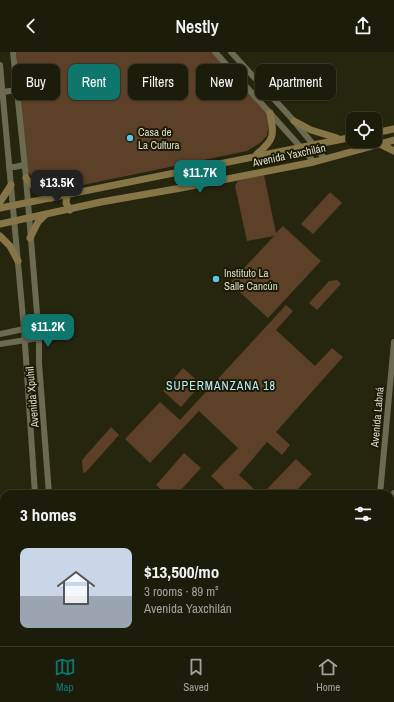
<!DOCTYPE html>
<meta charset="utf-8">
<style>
:root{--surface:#1c1c0a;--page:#252513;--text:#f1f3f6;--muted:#a0a19c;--line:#3a3a2b;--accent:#0f766e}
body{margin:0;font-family:"Archivo Narrow",sans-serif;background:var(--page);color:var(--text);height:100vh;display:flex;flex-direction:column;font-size:15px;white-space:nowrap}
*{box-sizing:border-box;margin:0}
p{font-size:13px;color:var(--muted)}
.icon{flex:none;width:22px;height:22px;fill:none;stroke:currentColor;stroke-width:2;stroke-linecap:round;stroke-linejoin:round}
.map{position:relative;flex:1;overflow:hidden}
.details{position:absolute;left:0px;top:438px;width:394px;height:156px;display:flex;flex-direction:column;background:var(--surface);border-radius:12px 12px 0 0;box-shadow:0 1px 3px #0004,0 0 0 1px var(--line)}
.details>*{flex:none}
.banner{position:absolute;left:12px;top:12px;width:370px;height:36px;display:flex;gap:8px}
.fabs{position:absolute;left:346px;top:60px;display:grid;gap:8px}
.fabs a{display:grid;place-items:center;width:36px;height:36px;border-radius:8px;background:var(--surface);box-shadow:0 1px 3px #0004,0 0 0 1px var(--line);font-size:20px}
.price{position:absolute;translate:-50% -34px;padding:0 9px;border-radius:8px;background:var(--accent);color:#fff;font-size:13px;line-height:26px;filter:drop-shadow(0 1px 2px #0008)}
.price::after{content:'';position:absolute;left:50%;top:24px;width:12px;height:9px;margin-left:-6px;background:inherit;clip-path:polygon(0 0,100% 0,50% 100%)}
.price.current{background:#222;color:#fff}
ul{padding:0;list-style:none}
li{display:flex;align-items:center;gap:12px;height:100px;padding:0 20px}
li span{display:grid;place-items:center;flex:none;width:112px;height:80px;border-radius:8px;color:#555}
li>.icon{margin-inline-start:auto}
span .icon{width:48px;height:48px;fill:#fffc;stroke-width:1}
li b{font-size:17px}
h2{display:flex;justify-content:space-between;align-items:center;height:48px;padding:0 20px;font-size:17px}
.chip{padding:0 14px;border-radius:8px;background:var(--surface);box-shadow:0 1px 3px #0004,0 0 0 1px var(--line);font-size:14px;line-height:36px}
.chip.current{background:var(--accent);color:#fff}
header{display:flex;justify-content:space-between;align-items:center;height:52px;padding:0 20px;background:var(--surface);font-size:18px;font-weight:600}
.tab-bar{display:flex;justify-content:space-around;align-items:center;height:56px;border-top:1px solid var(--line);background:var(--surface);font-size:11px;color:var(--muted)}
.tab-bar a{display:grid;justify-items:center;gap:2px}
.tab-bar .current{color:var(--accent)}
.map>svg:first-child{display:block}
.green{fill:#5d4028}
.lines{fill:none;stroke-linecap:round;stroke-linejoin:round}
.tertiary{stroke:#6c6a51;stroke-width:6}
.secondary{stroke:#867647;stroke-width:7}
.poi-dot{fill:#5ac8e5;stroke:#1d1b05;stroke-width:1.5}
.labels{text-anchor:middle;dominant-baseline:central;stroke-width:4;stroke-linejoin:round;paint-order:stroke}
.poi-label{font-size:11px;fill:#dbdbcd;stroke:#1d1b05;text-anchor:start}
.street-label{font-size:11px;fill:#dbdbcd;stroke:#1d1b05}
.neighbourhood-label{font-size:12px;letter-spacing:1px;fill:#b6edfd;stroke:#1d1b05}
</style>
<header><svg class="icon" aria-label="back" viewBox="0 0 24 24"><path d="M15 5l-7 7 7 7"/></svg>Nestly<svg class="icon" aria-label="share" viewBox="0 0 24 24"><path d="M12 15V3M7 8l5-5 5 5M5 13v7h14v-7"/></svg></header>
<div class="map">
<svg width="394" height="594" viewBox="0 0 394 594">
<rect width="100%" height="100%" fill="#26250e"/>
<g class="green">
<path d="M 16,0 L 215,0 L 266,57 L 269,69 L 267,84 L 260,91 L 247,99 L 73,135 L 47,138 L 35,131 L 27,118 Z"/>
<path d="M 264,123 L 276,181 L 283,174 L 321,209 L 268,266 L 230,231 L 274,184 L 247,189 L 235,134 L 238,129 Z"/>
<path d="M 330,140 L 342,151 L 313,182 L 301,172 Z"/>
<path d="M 337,228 L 341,232 L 317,258 L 309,251 L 329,229 Z"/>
<path d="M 286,253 L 293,259 L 276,278 L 315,314 L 332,296 L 343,305 L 276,380 L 290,393 L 282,403 L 267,390 L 239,423 L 253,436 L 255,442 L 230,442 L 211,424 L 238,396 L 199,359 L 150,411 L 125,387 L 160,350 L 180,368 Z"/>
<path d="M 183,316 L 201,332 L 181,355 L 163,339 Z"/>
<path d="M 111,375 L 119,383 L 86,420 L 83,421 L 82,408 Z"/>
<path d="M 184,401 L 201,416 L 177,442 L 166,442 L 156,433 Z"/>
<path d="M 296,407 L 312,422 L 293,442 L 270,442 L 266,438 Z"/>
</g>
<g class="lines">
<g class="tertiary">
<path d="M 13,0 L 26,126 L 39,286 L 39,311 L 49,442"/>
<path d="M 215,0 L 314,110"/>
<path d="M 231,0 L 294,69 L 325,107"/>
<path d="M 0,13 L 24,277 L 35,442"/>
<path d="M 3,40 L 17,38"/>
<path d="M 9,115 L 15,115 L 24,113"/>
<path d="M 0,282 L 24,277 L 38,277"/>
<path d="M 0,292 L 39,286"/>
<path d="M 380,442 L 394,290"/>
<path d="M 0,454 L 4,453"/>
<path d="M 0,468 L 4,467"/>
<path d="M 390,482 L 394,441"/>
<path d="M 390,553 L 394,566"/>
<path d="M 0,594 L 5,590"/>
<path d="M 28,594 L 34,590"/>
<path d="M 364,594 L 365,590"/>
<path d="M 386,594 L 394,593"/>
</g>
<g class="secondary">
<path d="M 294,69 L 311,78 L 337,86"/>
<path d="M 375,81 L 394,77"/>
<path d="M 380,92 L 394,99"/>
<path d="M 257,102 C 275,87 274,83 270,61"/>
<path d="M 26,126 L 33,134 L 51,146"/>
<path d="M 67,143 L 66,151 L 70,158"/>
<path d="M 0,150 L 11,133"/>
<path d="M 0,156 L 353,85"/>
<path d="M 0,172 L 101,150 L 181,136 L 314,110 L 394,88"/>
<path d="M 0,184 L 10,194 L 18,209"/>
<path d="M 30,186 L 38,170 L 45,163"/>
</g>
</g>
<g class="poi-dot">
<circle cx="130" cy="86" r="4"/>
<circle cx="216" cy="227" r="4"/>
</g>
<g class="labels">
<g class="poi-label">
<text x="138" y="80">Casa de<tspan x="138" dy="13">La Cultura</tspan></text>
<text x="224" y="221">Instituto La<tspan x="224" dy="13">Salle Cancún</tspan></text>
</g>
<g class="street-label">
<text transform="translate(289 103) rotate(-12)">Avenida Yaxchilán</text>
<text transform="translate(32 345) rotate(-95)">Avenida Xpuhil</text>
<text transform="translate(377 365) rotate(-85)">Avenida Labná</text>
</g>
<g class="neighbourhood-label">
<text x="221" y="334">SUPERMANZANA 18</text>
</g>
</g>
</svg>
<div class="fabs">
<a><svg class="icon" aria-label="locate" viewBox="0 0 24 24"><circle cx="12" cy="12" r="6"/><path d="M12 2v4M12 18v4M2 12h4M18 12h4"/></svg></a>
</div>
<b class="price" style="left:200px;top:142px">$11.7K</b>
<b class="price current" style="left:57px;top:152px">$13.5K</b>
<b class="price" style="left:48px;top:296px">$11.2K</b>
<div class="banner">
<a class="chip">Buy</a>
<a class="chip current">Rent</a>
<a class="chip">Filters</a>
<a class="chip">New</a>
<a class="chip">Apartment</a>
</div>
<section class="details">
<h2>3 homes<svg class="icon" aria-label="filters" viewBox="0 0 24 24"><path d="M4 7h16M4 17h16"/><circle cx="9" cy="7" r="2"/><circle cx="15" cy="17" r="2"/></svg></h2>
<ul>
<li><span style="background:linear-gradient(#c9d6e8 60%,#9aa5b1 0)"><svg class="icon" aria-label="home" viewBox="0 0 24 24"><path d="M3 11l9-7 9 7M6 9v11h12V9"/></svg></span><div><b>$13,500/mo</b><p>3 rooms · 89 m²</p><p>Avenida Yaxchilán</p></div></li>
</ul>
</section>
</div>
<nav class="tab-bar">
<a class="current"><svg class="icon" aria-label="map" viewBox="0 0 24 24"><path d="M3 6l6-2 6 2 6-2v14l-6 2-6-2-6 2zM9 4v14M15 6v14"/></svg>Map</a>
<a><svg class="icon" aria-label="saved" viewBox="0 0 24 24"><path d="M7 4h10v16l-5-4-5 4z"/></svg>Saved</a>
<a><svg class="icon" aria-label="home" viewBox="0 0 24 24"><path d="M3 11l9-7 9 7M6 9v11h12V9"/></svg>Home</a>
</nav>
